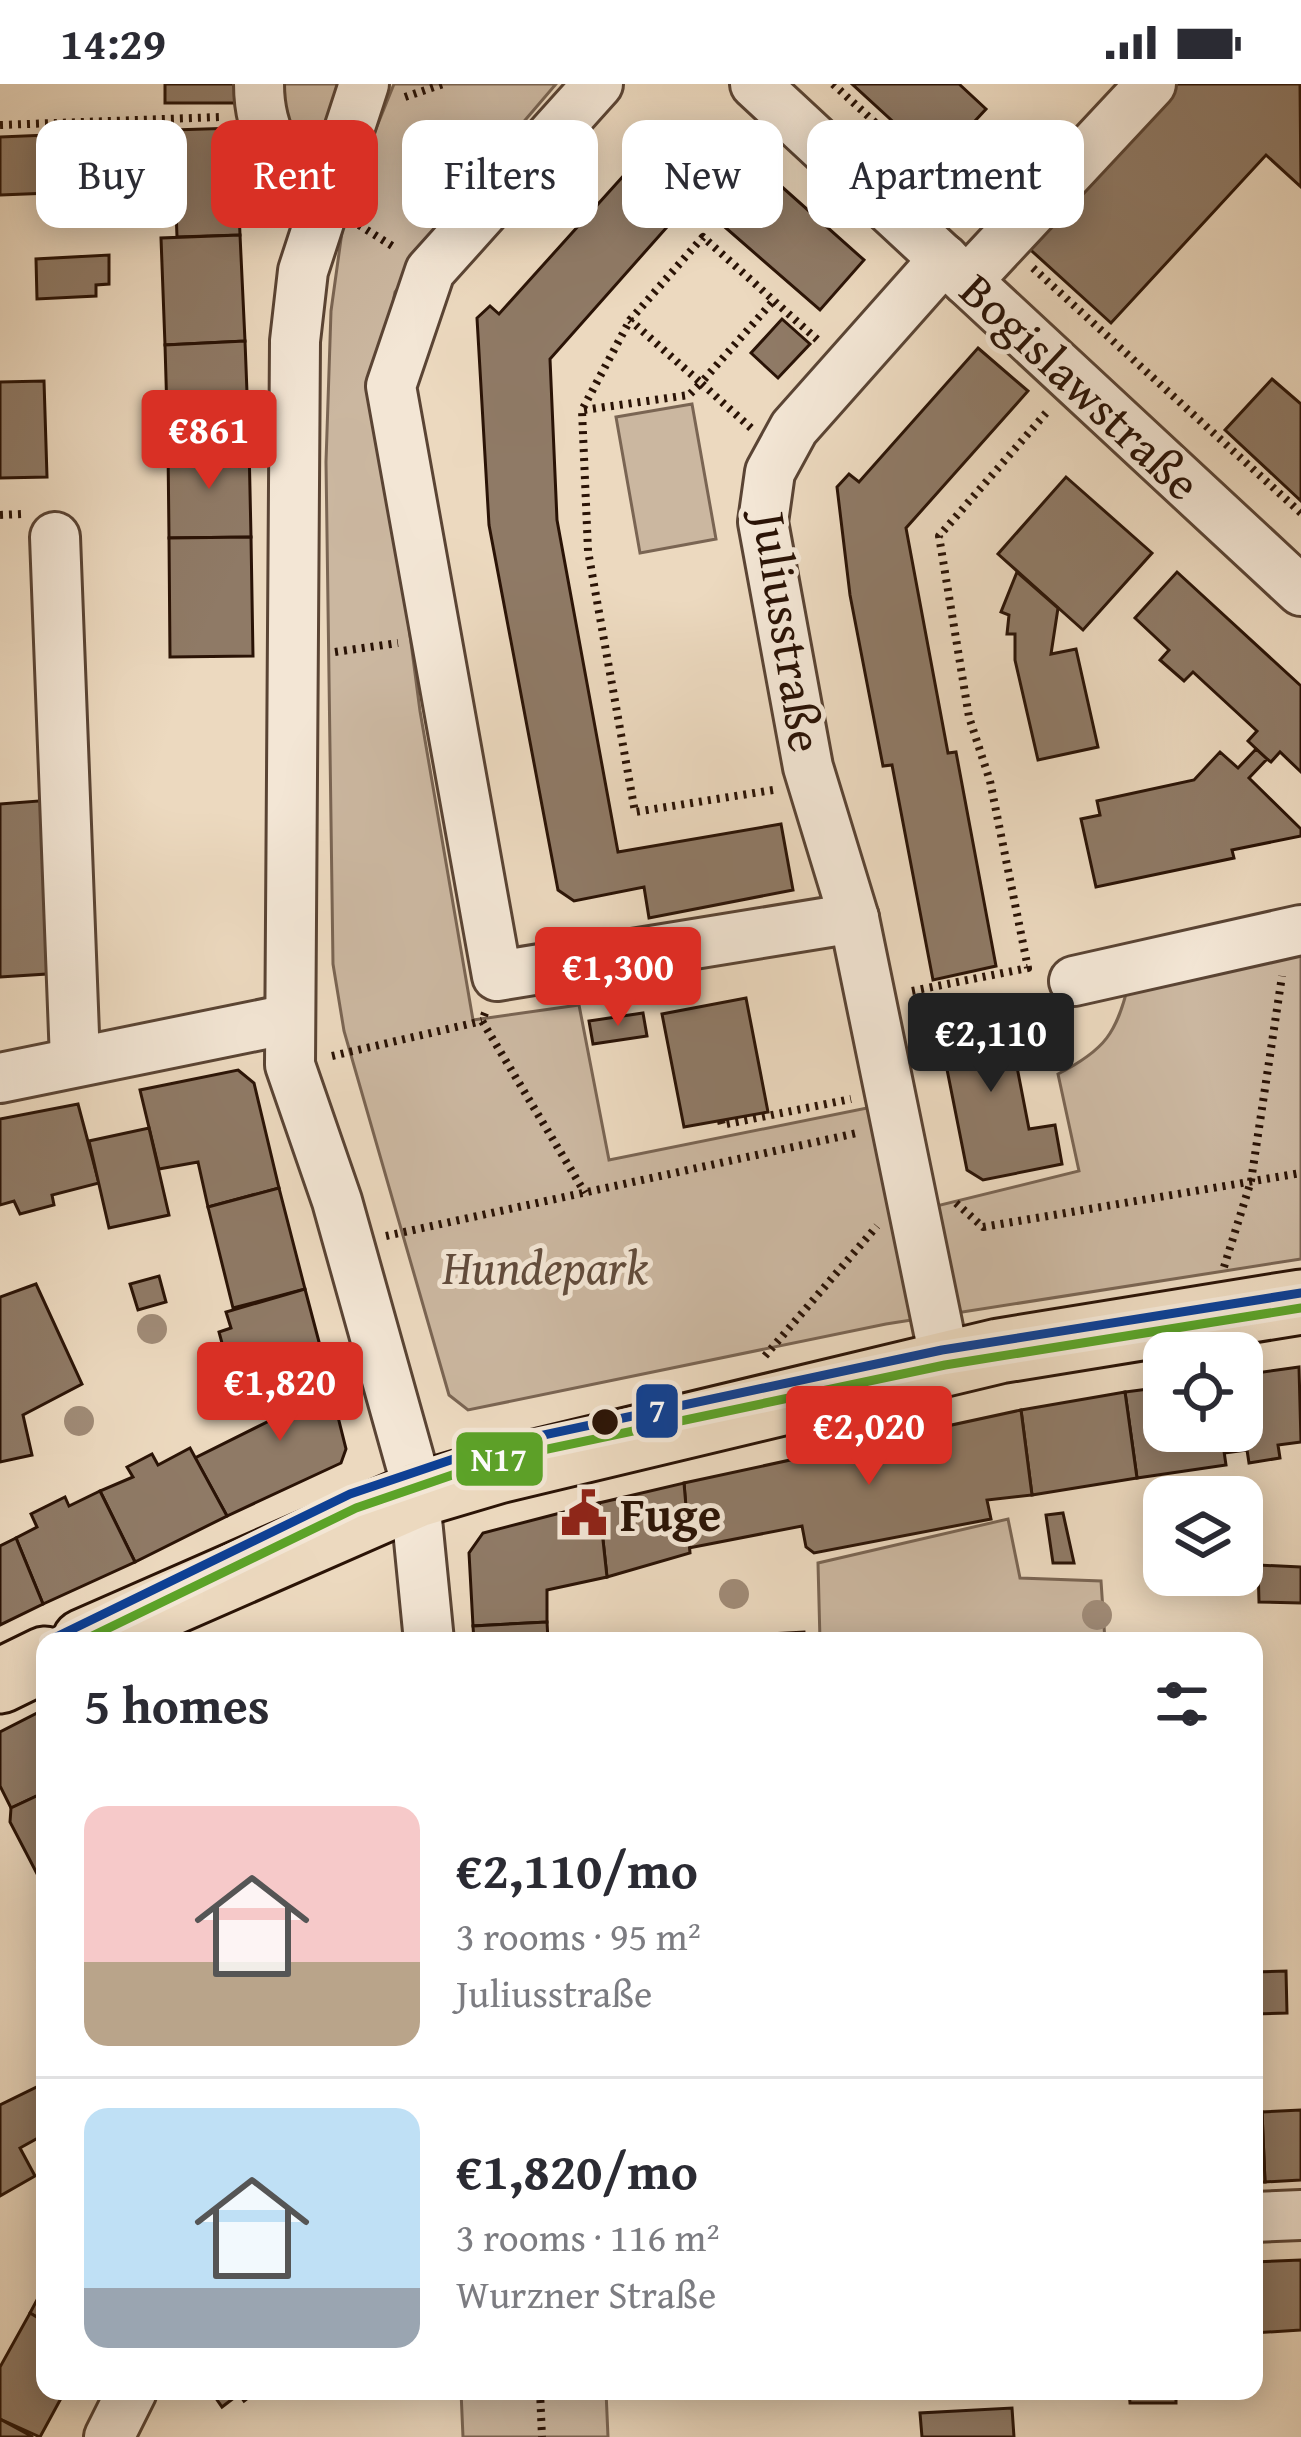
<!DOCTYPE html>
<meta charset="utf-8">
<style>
:root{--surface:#fff;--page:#f2f2f3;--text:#2b2b33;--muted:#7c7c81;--line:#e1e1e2;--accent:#d93025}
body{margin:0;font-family:"Gentium Book Plus",serif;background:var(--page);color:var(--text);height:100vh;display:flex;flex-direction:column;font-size:45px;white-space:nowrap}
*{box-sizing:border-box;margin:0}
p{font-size:39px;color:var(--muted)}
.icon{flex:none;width:66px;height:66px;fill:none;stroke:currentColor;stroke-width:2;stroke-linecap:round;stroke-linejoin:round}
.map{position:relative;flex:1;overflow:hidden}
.details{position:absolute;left:36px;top:1548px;width:1227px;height:768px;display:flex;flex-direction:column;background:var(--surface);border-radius:24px;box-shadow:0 6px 30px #0003}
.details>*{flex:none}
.top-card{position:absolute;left:36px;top:36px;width:1230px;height:108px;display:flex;gap:24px}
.buttons{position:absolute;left:1143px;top:1248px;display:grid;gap:24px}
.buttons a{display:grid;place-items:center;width:120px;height:120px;border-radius:24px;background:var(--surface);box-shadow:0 6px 30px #0003;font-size:60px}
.price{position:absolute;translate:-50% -102px;padding:0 27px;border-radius:12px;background:var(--accent);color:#fff;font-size:39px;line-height:78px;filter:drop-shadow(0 3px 6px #0008)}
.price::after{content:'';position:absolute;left:50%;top:72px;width:36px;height:27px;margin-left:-18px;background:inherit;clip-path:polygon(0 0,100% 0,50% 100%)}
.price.selected{background:#222;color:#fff}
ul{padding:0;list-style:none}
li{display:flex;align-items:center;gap:36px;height:300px;padding:0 48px}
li+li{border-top:3px solid var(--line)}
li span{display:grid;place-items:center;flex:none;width:336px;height:240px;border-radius:24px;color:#555}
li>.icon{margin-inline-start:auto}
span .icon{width:144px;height:144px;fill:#fffc;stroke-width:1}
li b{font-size:51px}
h2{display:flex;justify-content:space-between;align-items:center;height:144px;padding:0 48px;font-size:51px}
.tag{padding:0 42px;border-radius:24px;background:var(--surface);box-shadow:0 6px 30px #0003;font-size:42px;line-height:108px}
.tag.selected{background:var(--accent);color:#fff}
.status{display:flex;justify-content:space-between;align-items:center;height:84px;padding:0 60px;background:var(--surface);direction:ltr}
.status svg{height:33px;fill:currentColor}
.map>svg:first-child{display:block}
.green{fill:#cbb7a0;stroke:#7a6553;stroke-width:3}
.building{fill:#8f7a66;stroke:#2a1306;stroke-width:3}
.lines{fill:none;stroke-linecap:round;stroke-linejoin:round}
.minor-casing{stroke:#5a4434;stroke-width:54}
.major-casing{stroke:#2a1306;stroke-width:69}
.path{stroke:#2a1306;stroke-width:8;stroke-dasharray:3 6;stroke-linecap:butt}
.minor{stroke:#f3e6d5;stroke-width:48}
.major{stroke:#ecd9bf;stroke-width:63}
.tram-1-casing{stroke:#f3e6d5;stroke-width:18}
.tram-2-casing{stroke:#f3e6d5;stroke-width:18}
.tram-1{stroke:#0e4094;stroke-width:9}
.tram-2{stroke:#5ca328;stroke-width:9}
.tree{fill:#a08b77}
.stop-dot{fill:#2a1306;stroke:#f3e6d5;stroke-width:4.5}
.labels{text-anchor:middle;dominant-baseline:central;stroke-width:10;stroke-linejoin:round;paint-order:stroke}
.street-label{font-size:48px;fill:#2a1306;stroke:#f3e6d5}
.park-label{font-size:48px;font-style:italic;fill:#624c3c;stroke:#f3e6d5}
.poi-label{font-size:48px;font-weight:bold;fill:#2a1306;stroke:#f3e6d5;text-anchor:start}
.line-badge{stroke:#f3e6d5;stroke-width:4.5}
.badge-label{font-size:33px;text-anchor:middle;font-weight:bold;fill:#fff}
</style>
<div class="status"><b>14:29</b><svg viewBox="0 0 49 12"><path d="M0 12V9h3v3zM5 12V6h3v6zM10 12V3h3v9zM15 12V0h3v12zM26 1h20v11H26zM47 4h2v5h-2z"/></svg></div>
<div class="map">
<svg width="1301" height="2353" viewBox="0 0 1301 2353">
<rect width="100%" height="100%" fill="#ecd9bf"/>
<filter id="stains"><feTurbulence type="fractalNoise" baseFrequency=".00167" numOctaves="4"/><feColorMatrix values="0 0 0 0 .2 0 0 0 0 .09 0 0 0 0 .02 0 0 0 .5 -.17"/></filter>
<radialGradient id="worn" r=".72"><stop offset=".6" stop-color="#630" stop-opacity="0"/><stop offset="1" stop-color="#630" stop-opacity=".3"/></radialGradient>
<g class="green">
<path d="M 259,0 L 364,0 L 322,118 Z"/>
<path d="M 394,0 L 556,0 L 497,69 L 395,208 L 377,300 L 420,627 L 473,936 L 579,921 L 609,1076 L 872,1023 L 896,1132 L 1079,1087 L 1058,990 C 1105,966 1117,949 1129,898 L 1301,858 L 1301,1175 L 886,1240 L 468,1326 L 449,1311 L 344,947 L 333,880 L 326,378 L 331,227 L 346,119 Z"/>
<path d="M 692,320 L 716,455 L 640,469 L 616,333 Z"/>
<path d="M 1008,1435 L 1020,1494 L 1101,1497 L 1105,1557 L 820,1557 L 818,1479 Z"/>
<path d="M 461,2307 L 606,2307 L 608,2353 L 463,2353 Z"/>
</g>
<g class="building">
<rect x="165" y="0" width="70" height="19"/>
<path d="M 852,0 L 959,0 L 986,25 L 937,78 Z"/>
<path d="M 1171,0 L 1300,0 L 1301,103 L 1266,71 L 1111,239 L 1023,159 Z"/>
<path d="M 685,38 L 744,89 L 754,78 L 864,176 L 820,226 L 711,131 L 724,114 L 706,99 L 550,275 L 557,436 L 618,768 L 781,740 L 793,806 L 649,834 L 644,803 L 574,817 L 558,806 L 489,441 L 477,234 L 490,222 L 499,230 L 671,39 Z"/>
<path d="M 236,44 L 240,151 L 177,153 L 173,46 Z"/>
<path d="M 133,49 L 128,91 L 67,93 L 66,85 L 49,86 L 47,51 Z"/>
<path d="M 47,51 L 50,109 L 0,111 L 0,53 Z"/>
<path d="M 240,151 L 245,257 L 165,261 L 161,154 Z"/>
<path d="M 109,171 L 109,200 L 96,201 L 96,212 L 37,215 L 36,175 Z"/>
<path d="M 782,235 L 810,260 L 778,294 L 751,269 Z"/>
<path d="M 245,257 L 249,360 L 168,363 L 165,261 Z"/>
<path d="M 978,264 L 1028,307 L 906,444 L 948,669 L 956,668 L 996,882 L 933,896 L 892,681 L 883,682 L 850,511 L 837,403 L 849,390 L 859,398 Z"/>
<path d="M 1272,295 L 1301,320 L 1301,417 L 1225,346 Z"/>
<path d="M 44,297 L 47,393 L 0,394 L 0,298 Z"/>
<path d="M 249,360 L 251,453 L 169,454 L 168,363 Z"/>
<path d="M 1066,393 L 1152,469 L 1083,546 L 998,470 Z"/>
<path d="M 251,453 L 253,572 L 170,573 L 169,454 Z"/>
<path d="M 1017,488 L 1058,524 L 1051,570 L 1076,565 L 1098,663 L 1038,676 L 1015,576 L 1015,550 L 1007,550 L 1009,531 L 1001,528 Z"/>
<path d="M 1177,488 L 1301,602 L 1301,688 L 1280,668 L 1271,678 L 1267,675 L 1248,657 L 1257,647 L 1193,588 L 1184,597 L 1160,576 L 1169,566 L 1135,534 Z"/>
<path d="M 1256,665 L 1267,675 L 1249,694 L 1301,745 L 1301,752 L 1232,766 L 1234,774 L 1096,803 L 1081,735 L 1100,731 L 1097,717 L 1194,696 L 1220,668 L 1238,684 Z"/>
<path d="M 51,716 L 62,889 L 0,893 L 0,720 Z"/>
<path d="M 746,914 L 768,1028 L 684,1043 L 662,930 Z"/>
<path d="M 1004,916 L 1029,1045 L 1055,1041 L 1062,1080 L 983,1096 L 967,1086 L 936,930 Z"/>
<path d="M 643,929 L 647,952 L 593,960 L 589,937 Z"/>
<path d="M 238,986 L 254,999 L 279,1104 L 208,1123 L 198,1078 L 159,1085 L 140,1006 Z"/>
<path d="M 78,1020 L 99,1099 L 52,1111 L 54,1121 L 20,1130 L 14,1117 L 0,1121 L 0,1035 Z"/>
<path d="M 149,1044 L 169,1131 L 109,1144 L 89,1057 Z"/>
<path d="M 279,1104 L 305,1205 L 233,1224 L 208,1123 Z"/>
<path d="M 159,1192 L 166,1218 L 138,1226 L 130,1200 Z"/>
<path d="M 36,1200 L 82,1300 L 23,1331 L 32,1371 L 0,1378 L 0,1213 Z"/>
<path d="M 305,1205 L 323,1273 L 270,1300 L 253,1322 L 242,1285 L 230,1289 L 219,1248 L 231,1244 L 226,1228 Z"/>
<path d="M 323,1273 L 346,1365 L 341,1379 L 227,1432 L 195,1374 L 281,1331 L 270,1300 Z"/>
<path d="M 1299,1283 L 1301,1358 L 1278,1361 L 1280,1374 L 1249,1379 L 1247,1366 L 1224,1369 L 1221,1347 L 1242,1347 L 1242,1291 Z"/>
<path d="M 1164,1303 L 1164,1347 L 1221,1347 L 1226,1381 L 1137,1394 L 1125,1308 Z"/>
<path d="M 1125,1308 L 1137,1394 L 1032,1411 L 1021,1326 Z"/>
<path d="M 1021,1326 L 1032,1411 L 987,1416 L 991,1435 L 814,1469 L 806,1463 L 802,1442 L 689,1464 L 684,1399 Z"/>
<path d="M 190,1364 L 227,1432 L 135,1478 L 100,1407 L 133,1393 L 127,1383 L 152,1370 L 158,1381 Z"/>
<path d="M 684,1399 L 690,1469 L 607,1493 L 599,1419 Z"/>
<path d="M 1247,1400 L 1256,1464 L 1242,1466 L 1242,1413 L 1230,1413 L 1229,1404 Z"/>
<path d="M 100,1407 L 135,1478 L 43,1520 L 16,1454 L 37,1443 L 31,1430 L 65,1413 L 69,1422 Z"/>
<path d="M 599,1419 L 607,1493 L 547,1506 L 547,1538 L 473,1542 L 469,1469 L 483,1449 Z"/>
<path d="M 1063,1429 L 1074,1479 L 1053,1479 L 1046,1431 Z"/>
<path d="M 16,1454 L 43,1520 L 0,1541 L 0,1462 Z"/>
<path d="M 1258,1481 L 1301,1483 L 1301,1519 L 1259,1518 Z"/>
<path d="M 547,1538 L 548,1557 L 474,1557 L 473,1542 Z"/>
<path d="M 804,1548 L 805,1557 L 770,1557 L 770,1550 Z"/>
<path d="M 45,1625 L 45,1708 L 11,1724 L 0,1702 L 0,1648 Z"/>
<path d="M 43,1709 L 45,1714 L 45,1805 L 10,1738 L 11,1724 Z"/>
<path d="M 1286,1887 L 1287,1929 L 1255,1930 L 1254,1888 Z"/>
<path d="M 45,1999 L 45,2050 L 20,2064 L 35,2092 L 0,2112 L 0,2021 Z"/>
<path d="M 1301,2026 L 1301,2096 L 1265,2098 L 1262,2028 Z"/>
<path d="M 1262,2028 L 1265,2098 L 1254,2098 L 1254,2029 Z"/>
<path d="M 1301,2176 L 1301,2246 L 1254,2249 L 1254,2178 Z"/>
<path d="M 45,2201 L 45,2238 L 30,2229 Z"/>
<path d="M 30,2229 L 45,2238 L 45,2307 L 65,2307 L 40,2353 L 0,2335 L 0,2283 Z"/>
<path d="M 211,2307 L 257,2307 L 244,2317 L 239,2310 L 222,2323 Z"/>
<path d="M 1129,2307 L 1176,2307 L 1176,2319 L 1130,2319 Z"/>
<path d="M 1012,2324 L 1014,2353 L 922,2353 L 920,2329 Z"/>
<path d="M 0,2335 L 33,2353 L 0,2353 Z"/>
</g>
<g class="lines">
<defs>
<g id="minor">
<path d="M 259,0 C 259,54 283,84 322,118"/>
<path d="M 364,0 L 303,187 L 295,257 L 290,981 L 337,1117 L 412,1385 L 429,1557"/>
<path d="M 598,0 L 430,187 L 391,302 L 497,892 L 854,834"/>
<path d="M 755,0 L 1301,507"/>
<path d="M 944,175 L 794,344 L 770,388 L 763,438 L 808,683 L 854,834 L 945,1278"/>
<path d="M 967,197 L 1151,0"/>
<path d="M 55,453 L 75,976"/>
<path d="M 1074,897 L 1301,846"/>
<path d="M 0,994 L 289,935"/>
<path d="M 1254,2133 L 1301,2131"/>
<path d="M 109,2353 L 132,2307"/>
</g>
<g id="major">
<path d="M 84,1557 L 417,1411 L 498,1387 L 999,1267 L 1301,1218"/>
<path d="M 0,1597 L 45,1575"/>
</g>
</defs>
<use href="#minor" class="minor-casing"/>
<use href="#major" class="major-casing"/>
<g class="path">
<path d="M 833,0 L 974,129"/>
<path d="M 405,13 L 443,0"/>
<path d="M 0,41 L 220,33"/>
<path d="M 359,141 L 397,165"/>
<path d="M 1033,184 L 1301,429"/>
<path d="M 584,326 L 689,311 L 701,299 L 630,236"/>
<path d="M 751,344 L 701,299 L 774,216"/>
<path d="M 0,431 L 22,430"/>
<path d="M 335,568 L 398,559"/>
<path d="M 773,706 L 635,728 L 588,467 L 582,326 L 630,236 L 703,153 L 820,258"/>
<path d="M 912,907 L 1028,884 L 990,697 L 969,633 L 939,452 L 1046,329"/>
<path d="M 485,929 L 482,937 L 585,1109"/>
<path d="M 332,972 L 482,937"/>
<path d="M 721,1037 L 722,1041 L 851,1015"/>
<path d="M 956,1119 L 983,1143 L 1301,1089"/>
<path d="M 386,1152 L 857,1049"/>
<path d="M 1224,1183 L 1251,1097 L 1282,892"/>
<path d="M 765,1272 L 877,1142"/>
<path d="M 540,2307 L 542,2353"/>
</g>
<use href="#minor" class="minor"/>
<use href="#major" class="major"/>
<defs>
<path id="tram-1" d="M 48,1557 L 350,1410 L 492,1362 L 942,1266 L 1301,1209"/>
<path id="tram-2" d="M 82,1557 L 356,1424 L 496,1376 L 945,1281 L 1301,1224"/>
</defs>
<use href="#tram-1" class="tram-1-casing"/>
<use href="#tram-2" class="tram-2-casing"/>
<use href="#tram-1" class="tram-1"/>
<use href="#tram-2" class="tram-2"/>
</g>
<g class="tree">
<circle cx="152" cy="1245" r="15"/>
<circle cx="79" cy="1337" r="15"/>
<circle cx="734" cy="1510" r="15"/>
<circle cx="1097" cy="1531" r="15"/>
</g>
<defs>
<symbol id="civic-bare" viewBox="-9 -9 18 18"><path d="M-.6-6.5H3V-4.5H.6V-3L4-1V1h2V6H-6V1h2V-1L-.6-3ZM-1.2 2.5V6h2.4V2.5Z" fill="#8f2418" stroke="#f3e6d5" stroke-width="2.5" paint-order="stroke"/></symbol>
</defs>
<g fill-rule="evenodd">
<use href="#civic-bare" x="551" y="1396" width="66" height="66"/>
</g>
<circle class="stop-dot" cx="605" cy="1338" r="15"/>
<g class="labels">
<g class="street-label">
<text transform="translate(1081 302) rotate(43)">Bogislawstraße</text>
<text transform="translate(789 548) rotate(81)">Juliusstraße</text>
</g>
<g class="park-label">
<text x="545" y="1182">Hundepark</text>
</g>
<g class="poi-label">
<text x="620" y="1429">Fuge</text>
</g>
</g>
<g class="line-badge">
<rect x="634" y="1298" width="46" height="58" rx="12" fill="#0e4094"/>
<rect x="454" y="1346" width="91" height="58" rx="12" fill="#5ca328"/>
</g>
<g class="badge-label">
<text x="657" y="1338">7</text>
<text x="499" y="1387">N17</text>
</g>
<rect width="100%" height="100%" filter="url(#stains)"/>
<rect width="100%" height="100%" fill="url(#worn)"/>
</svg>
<div class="buttons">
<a><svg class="icon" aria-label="locate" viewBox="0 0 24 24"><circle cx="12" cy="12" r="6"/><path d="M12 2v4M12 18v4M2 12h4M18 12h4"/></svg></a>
<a><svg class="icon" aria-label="layers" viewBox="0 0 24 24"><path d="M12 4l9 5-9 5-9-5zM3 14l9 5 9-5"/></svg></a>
</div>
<b class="price" style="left:209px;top:408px">€861</b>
<b class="price" style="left:618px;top:945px">€1,300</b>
<b class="price selected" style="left:991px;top:1011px">€2,110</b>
<b class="price" style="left:280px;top:1360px">€1,820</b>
<b class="price" style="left:869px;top:1404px">€2,020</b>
<div class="top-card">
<a class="tag">Buy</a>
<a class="tag selected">Rent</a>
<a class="tag">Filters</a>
<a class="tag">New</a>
<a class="tag">Apartment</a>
</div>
<section class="details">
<h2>5 homes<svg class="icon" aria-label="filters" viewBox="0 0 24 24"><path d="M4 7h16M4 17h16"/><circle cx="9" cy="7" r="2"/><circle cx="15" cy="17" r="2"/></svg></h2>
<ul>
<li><span style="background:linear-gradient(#f6c9c9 65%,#b9a48a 0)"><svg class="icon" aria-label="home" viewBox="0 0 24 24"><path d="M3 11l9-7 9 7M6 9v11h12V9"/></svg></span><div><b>€2,110/mo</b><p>3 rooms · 95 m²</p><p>Juliusstraße</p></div></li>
<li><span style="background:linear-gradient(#bfe0f5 75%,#9aa5b1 0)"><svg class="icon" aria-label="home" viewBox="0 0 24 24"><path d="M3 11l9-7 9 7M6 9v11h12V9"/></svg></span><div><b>€1,820/mo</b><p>3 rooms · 116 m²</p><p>Wurzner Straße</p></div></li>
</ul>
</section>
</div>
